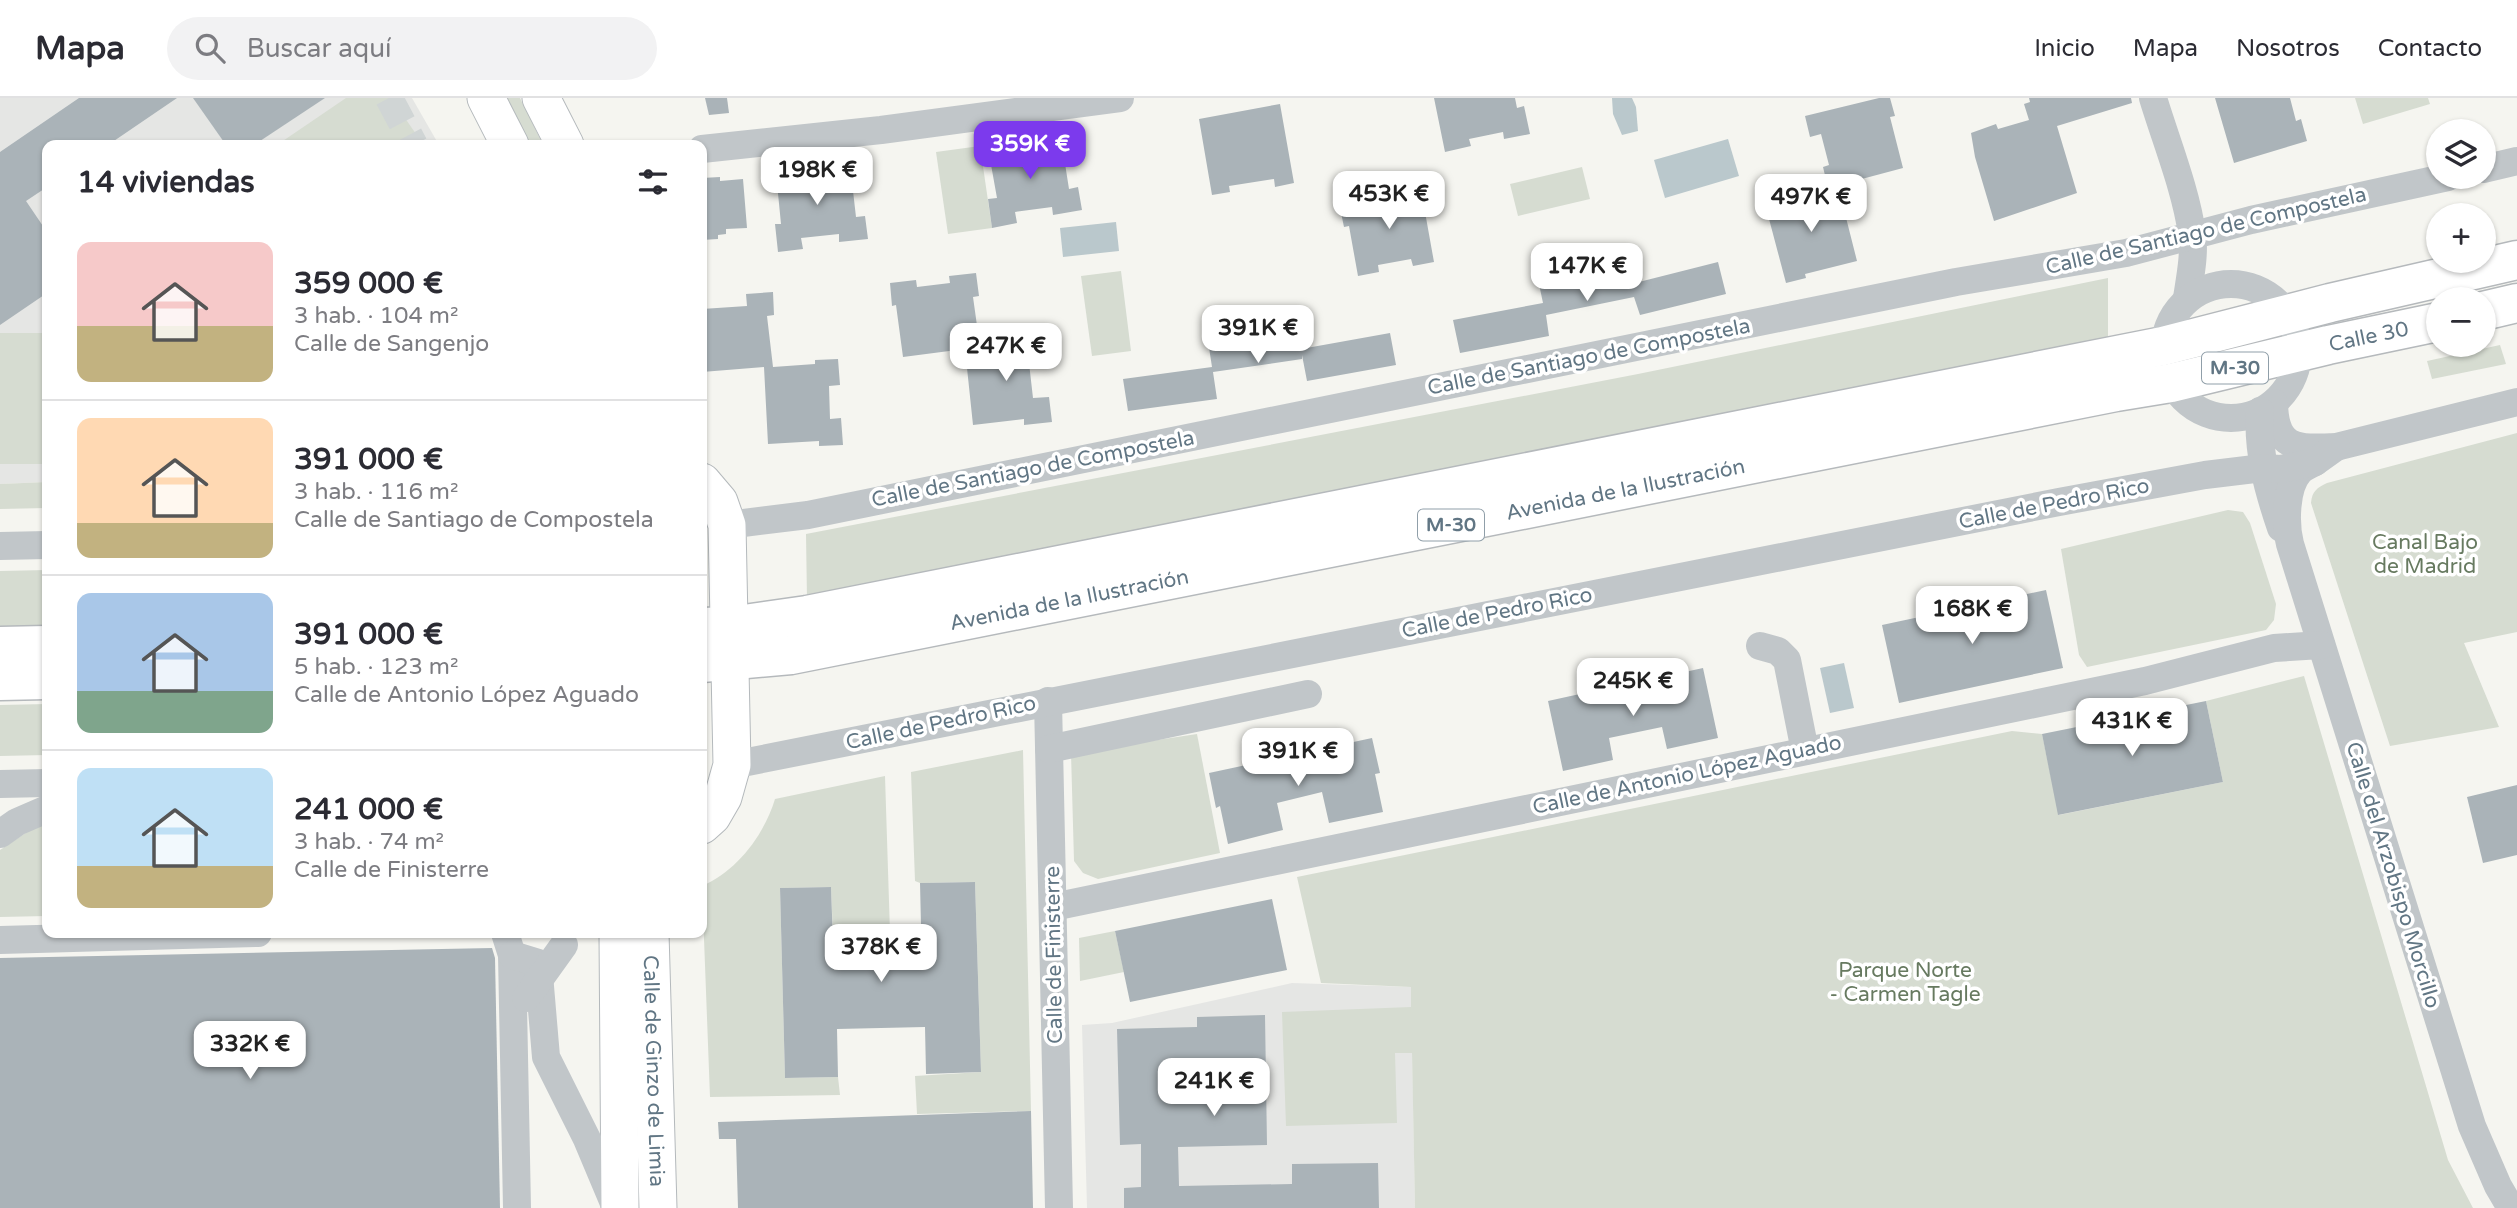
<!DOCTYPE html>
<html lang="es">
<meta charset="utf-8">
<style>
:root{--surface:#fff;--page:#f2f2f3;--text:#2b2b33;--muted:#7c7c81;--line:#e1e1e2;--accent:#7c3aed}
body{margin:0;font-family:"Varela Round",sans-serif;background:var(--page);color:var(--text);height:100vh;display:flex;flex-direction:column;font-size:26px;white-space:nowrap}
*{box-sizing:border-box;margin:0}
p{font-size:23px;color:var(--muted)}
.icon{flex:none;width:38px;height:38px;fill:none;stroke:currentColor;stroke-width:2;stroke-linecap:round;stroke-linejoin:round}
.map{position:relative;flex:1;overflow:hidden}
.sheet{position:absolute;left:42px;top:42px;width:665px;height:798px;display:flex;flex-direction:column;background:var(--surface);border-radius:14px;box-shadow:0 2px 5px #0004}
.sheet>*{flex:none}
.buttons{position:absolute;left:2426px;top:21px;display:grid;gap:14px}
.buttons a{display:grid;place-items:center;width:70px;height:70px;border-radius:50%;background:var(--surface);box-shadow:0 2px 5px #0004;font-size:35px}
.price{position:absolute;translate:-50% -60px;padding:0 16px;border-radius:14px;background:#fff;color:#222;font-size:23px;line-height:46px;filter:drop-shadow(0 2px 4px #0008)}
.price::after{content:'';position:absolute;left:50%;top:42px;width:21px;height:16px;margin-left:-10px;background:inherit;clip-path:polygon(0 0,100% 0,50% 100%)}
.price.on{background:var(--accent);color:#fff}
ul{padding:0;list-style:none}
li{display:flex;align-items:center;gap:21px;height:175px;padding:0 35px}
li+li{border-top:2px solid var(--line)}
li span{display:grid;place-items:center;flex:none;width:196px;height:140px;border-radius:14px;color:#555}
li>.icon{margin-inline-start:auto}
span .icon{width:84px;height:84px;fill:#fffc;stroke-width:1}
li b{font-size:30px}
h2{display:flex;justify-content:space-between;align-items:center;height:84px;padding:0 35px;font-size:30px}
header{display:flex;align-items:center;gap:42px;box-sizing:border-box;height:98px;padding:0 35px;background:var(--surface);border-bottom:2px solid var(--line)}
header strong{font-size:33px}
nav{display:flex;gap:38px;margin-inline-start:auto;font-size:24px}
.search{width:490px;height:63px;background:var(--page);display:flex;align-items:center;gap:18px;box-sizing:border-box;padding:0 24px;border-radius:38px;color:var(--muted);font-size:26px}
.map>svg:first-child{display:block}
.built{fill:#e5e6e4}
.green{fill:#d6dcd1}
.water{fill:#bac8cc}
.building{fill:#aab3b8}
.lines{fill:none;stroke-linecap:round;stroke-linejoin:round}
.minor-tunnel{stroke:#d0d5d5;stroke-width:28;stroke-dasharray:28 14;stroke-linecap:butt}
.major-casing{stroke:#b4b9bc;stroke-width:39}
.highway-casing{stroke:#b5b9bc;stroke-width:41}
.minor{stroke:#c1c6c9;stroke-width:28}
.major{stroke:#fff;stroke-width:37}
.highway{stroke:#fff;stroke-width:38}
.minor-bridge{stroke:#c1c6c9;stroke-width:28}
.labels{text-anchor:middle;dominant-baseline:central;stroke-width:7;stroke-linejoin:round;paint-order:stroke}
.shield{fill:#fff;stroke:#909fa9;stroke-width:2}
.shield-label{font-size:19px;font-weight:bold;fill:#617684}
.street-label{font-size:21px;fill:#617684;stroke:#fff}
.park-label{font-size:21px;fill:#677a60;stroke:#fff}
</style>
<header>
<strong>Mapa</strong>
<div class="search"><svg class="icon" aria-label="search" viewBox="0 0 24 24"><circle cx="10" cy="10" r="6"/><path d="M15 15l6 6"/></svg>Buscar aquí</div>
<nav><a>Inicio</a><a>Mapa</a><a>Nosotros</a><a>Contacto</a></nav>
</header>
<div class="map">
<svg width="2517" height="1110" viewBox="0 0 2517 1110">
<rect width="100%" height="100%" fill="#f5f5f0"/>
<g class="built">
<path d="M 0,0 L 412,0 L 439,47 L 47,47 L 47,384 L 0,386 Z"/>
<path d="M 1292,885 L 1411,889 L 1415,1110 L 1087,1110 L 1082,927 L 1112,925 Z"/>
</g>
<g class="green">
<path d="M 346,0 L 391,0 L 416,36 L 400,47 L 277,47 Z"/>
<path d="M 505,0 L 520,0 L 543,47 L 528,47 Z"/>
<path d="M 2355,0 L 2428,0 L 2430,6 L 2363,26 Z"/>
<path d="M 980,48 L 992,130 L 948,136 L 936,54 Z"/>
<path d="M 1582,69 L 1590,101 L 1518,118 L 1510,86 Z"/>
<path d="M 1121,173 L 1131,253 L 1092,258 L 1081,178 Z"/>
<path d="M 2108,180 L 2108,243 L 807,502 L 806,436 L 1638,276 Z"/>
<rect x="0" y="235" width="47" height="131"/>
<path d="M 2500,247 L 2506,266 L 2432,281 L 2427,263 Z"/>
<path d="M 2517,335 L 2517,534 L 2464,545 L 2499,629 L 2390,648 L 2311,405 C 2312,393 2317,390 2327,385 Z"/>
<path d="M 47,384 L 47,410 L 0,411 L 0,386 Z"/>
<path d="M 2228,412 L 2243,414 L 2250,425 L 2276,506 L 2274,522 L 2266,532 L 2087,569 L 2079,557 L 2061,451 Z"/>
<path d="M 47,472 L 47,529 L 0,530 L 0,473 Z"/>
<path d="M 2304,578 L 2448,1062 L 2473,1110 L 1415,1110 L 1412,955 L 1395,955 L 1397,1025 L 1286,1028 L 1282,914 L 1411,909 L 1411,889 L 1321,885 L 1297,779 L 2012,633 L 2042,636 L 2059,717 L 2223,684 L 2206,603 Z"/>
<path d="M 47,606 L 47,657 L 0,658 L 0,607 Z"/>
<path d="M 1197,636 L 1220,755 L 1098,781 L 1083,775 L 1074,763 L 1071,655 Z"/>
<path d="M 1023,652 L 1031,1013 L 917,1016 L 915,978 L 981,974 L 975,784 L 920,785 L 915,783 L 911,674 Z"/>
<path d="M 885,678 L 890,835 L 833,837 L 831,789 L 780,790 L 785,980 L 838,979 L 840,997 L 710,999 L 702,788 C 737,773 764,737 775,701 Z"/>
<path d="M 47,721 L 47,818 L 0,819 L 0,752 Z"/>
<path d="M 1115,833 L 1124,874 L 1080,883 L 1079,840 Z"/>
</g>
<g class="water">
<path d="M 1612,0 L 1632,0 L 1636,9 L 1638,33 L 1622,37 L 1613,16 Z"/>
<path d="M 1728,41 L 1739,78 L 1665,100 L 1654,62 Z"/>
<path d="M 1116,124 L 1119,153 L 1063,159 L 1060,130 Z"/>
<path d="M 1844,565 L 1854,610 L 1830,615 L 1820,570 Z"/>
</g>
<g class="building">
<path d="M 79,0 L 177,0 L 108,47 L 47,47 L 47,89 L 26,103 L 47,134 L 47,195 L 0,227 L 0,54 Z"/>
<path d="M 193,0 L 325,0 L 254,47 L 226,47 Z"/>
<path d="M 705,0 L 727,0 L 729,15 L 709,17 Z"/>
<path d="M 1434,0 L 1515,0 L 1517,10 L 1524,8 L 1530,36 L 1504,41 L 1503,34 L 1469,41 L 1471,48 L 1445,54 Z"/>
<path d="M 1879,0 L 1890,0 L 1895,18 L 1890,19 L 1903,70 L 1828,90 L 1823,69 L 1829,67 L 1821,36 L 1810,39 L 1805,18 Z"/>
<path d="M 2029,0 L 2131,0 L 2132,5 L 2057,28 L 2077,95 L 1994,123 L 1975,59 L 1971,35 L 1996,26 L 1998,31 L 2029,22 L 2024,6 L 2030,4 Z"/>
<path d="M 2215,0 L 2290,0 L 2296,23 L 2301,21 L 2307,43 L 2234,65 Z"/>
<path d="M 1280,6 L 1294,85 L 1275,89 L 1274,81 L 1229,88 L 1230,94 L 1212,97 L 1199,21 Z"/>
<path d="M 1061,40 L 1069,91 L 1078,89 L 1082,112 L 1053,117 L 1052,109 L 1015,114 L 1017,125 L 992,130 L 988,101 L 997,100 L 988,50 Z"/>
<path d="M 850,67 L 856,119 L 865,118 L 868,141 L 839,144 L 839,136 L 801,140 L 803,151 L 778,154 L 775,126 L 781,126 L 776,75 Z"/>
<path d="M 720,79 L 720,83 L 743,81 L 747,130 L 726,131 L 726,136 L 718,137 L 718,141 L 702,142 L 702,80 Z"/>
<path d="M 1838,88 L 1857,163 L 1805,176 L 1806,180 L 1786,185 L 1764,102 L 1785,97 L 1787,107 L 1819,99 L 1817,92 Z"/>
<path d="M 1425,90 L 1429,113 L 1425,114 L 1434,164 L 1413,168 L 1411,161 L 1378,167 L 1379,174 L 1358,178 L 1349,128 L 1344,129 L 1339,105 L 1368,100 L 1369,106 L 1403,99 L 1402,95 Z"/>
<path d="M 1718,164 L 1726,196 L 1640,217 L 1634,199 L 1546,217 L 1549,238 L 1460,255 L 1453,222 L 1543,205 L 1539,186 L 1626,167 L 1631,186 Z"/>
<path d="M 976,175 L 979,198 L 973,199 L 980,249 L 903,259 L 896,207 L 892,208 L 890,185 L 916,182 L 917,189 L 950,185 L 949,178 Z"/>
<path d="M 773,194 L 774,217 L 767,218 L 773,269 L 815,266 L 815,262 L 838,261 L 840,287 L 829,288 L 830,321 L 841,320 L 843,347 L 819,348 L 819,343 L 768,346 L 764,269 L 702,274 L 702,211 L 747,208 L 746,196 Z"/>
<path d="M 1297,229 L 1301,251 L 1390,235 L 1396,267 L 1307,283 L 1302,257 L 1302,261 L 1213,274 L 1217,301 L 1128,313 L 1123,281 L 1212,269 L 1208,243 Z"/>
<path d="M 1038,234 L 1041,263 L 1029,265 L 1033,300 L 1049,299 L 1052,324 L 1024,327 L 1024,321 L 973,327 L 965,251 L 1015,244 L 1014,237 Z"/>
<path d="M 2046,492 L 2063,570 L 1899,605 L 1882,527 Z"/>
<path d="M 1703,570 L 1718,640 L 1667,651 L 1662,629 L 1609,640 L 1613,662 L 1563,673 L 1548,603 L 1598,592 L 1600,599 L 1654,587 L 1653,581 Z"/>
<path d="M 2206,603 L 2223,684 L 2058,717 L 2042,636 Z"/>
<path d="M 1372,640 L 1380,675 L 1375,676 L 1383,714 L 1329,725 L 1322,694 L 1277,705 L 1283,732 L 1228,746 L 1220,708 L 1216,710 L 1209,675 Z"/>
<path d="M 2517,687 L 2517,757 L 2483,765 L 2467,699 Z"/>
<path d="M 975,784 L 981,974 L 926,976 L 925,929 L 837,931 L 838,979 L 785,980 L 780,790 L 831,789 L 834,872 L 922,870 L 920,785 Z"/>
<path d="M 1272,801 L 1287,872 L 1130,904 L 1115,833 Z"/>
<path d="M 492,850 L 495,860 L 500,1110 L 0,1110 L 0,860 Z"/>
<path d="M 1265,917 L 1267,1047 L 1178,1049 L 1179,1088 L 1292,1086 L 1292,1066 L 1378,1065 L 1379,1110 L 1124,1110 L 1124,1090 L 1141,1089 L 1141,1046 L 1120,1047 L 1117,931 L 1197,929 L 1197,919 Z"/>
<path d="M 1031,1013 L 1033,1110 L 738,1110 L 736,1041 L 719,1041 L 718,1024 Z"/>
</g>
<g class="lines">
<path class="minor-tunnel" d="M 389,0 L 414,47"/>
<defs>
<g id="major">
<path d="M 486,0 L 510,47"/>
<path d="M 541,0 L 565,47"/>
<path d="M 702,384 L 719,404 L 727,427 L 732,667 L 723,699 L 712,718 L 702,727"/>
<path d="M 618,835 L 620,1110"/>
<path id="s1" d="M 650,835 L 658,1110"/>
</g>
<g id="highway">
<path d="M 2483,213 L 2517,205"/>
<path d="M 702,529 L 730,528 L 807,517 L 2163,248 L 2330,205 L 2517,162"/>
<path d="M 0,548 L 47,547"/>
<path id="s2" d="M 702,565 L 791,557 L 2116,294 L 2171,285 L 2328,247 L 2438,224"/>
<path d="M 0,583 L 47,582"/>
</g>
</defs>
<use href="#major" class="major-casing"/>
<use href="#highway" class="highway-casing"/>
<g class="minor">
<path d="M 2153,0 C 2166,43 2186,92 2192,136 C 2195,156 2190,180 2187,200"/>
<path d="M 702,51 L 881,32 L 1120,0"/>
<path d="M 2483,71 L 2517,63"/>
<circle cx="2231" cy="253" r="67"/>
<path d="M 2274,305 C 2275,351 2296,351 2336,349 L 2517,304"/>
<path d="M 2260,313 C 2257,353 2268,392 2281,430"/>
<path d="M 2315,364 C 2310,367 2304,369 2300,373 C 2285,389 2285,426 2290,446 L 2472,1028 L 2498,1088 L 2511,1110"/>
<path d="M 727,427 L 808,417 L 1956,184 L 2126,155 L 2251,122 L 2448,79"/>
<path d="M 0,448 L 47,447"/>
<path d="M 1760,548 L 1778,553 L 1787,562 L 1805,653"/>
<path d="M 1048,603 L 1059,1110"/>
<path d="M 1049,651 L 1308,596"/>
<path d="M 732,667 L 2059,404 L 2205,377 L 2263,370 L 2281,371 L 2315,364 L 2336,349"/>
<path d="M 0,686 L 47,685"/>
<path d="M 0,736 L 17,724 L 47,711"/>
<path d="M 1053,809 L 2145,583 L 2274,550 L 2321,547"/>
<path d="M 505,835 L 512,857 L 517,1110"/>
<path d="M 0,842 L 258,835"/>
<path d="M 512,857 L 538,865 L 546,959 L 587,1041 L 616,1110"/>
</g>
<use href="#major" class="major"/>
<use href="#highway" class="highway"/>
<path class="minor-bridge" d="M 526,900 L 564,847"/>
</g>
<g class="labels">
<g class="shield">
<rect x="2202" y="254.5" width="66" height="31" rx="5"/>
<rect x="1418" y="411.5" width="66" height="31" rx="5"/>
</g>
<g class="shield-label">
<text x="2235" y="270">M-30</text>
<text x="1451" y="427">M-30</text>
</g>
<g class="street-label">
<text transform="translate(2206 133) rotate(-13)">Calle de Santiago de Compostela</text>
<text stroke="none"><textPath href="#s2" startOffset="1699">Calle 30</textPath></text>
<text transform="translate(1589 259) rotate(-11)">Calle de Santiago de Compostela</text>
<text transform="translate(1033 371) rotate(-11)">Calle de Santiago de Compostela</text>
<text stroke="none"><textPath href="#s2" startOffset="940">Avenida de la Ilustración</textPath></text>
<text transform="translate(2054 406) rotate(-11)">Calle de Pedro Rico</text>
<text stroke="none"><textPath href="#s2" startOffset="373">Avenida de la Ilustración</textPath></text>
<text transform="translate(1497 515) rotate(-11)">Calle de Pedro Rico</text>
<text transform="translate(941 625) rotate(-12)">Calle de Pedro Rico</text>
<text transform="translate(1687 677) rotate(-12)">Calle de Antonio López Aguado</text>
<text transform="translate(2393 777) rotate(73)">Calle del Arzobispo Morcillo</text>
<text transform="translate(1054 857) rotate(-91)">Calle de Finisterre</text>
<text stroke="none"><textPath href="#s1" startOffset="138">Calle de Ginzo de Limia</textPath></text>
</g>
<g class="park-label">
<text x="2425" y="444">Canal Bajo<tspan x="2425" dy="24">de Madrid</tspan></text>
<text x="1905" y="872">Parque Norte<tspan x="1905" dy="24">- Carmen Tagle</tspan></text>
</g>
</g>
</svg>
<div class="buttons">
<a><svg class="icon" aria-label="layers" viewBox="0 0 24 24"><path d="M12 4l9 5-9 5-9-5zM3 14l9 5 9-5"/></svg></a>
<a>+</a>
<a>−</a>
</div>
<b class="price on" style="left:1030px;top:83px">359K €</b>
<b class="price" style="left:817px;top:109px">198K €</b>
<b class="price" style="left:1389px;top:133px">453K €</b>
<b class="price" style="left:1811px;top:136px">497K €</b>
<b class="price" style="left:1587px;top:205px">147K €</b>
<b class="price" style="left:1258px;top:267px">391K €</b>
<b class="price" style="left:1006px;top:285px">247K €</b>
<b class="price" style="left:1972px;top:548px">168K €</b>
<b class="price" style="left:1633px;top:620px">245K €</b>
<b class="price" style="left:2132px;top:660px">431K €</b>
<b class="price" style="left:1298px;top:690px">391K €</b>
<b class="price" style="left:881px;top:886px">378K €</b>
<b class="price" style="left:250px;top:983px">332K €</b>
<b class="price" style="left:1214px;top:1020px">241K €</b>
<section class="sheet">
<h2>14 viviendas<svg class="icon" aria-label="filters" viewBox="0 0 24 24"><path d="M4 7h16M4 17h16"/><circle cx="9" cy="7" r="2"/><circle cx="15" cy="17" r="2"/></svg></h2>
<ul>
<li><span style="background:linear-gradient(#f6c9c9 60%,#c2b280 0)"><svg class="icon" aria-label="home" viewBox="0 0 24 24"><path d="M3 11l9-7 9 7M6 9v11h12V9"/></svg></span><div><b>359 000 €</b><p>3 hab. · 104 m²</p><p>Calle de Sangenjo</p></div></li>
<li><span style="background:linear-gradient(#ffd9b3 75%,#c2b280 0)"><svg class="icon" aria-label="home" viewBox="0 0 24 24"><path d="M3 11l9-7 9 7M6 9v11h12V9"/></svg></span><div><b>391 000 €</b><p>3 hab. · 116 m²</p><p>Calle de Santiago de Compostela</p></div></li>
<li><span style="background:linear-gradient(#a9c7e8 70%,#7fa58c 0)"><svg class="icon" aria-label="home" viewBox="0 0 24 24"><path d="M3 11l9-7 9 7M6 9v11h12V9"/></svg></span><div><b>391 000 €</b><p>5 hab. · 123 m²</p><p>Calle de Antonio López Aguado</p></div></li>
<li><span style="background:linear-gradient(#bfe0f5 70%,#c2b280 0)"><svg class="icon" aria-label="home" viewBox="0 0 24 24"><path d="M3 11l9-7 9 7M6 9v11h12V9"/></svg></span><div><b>241 000 €</b><p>3 hab. · 74 m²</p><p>Calle de Finisterre</p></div></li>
</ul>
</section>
</div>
